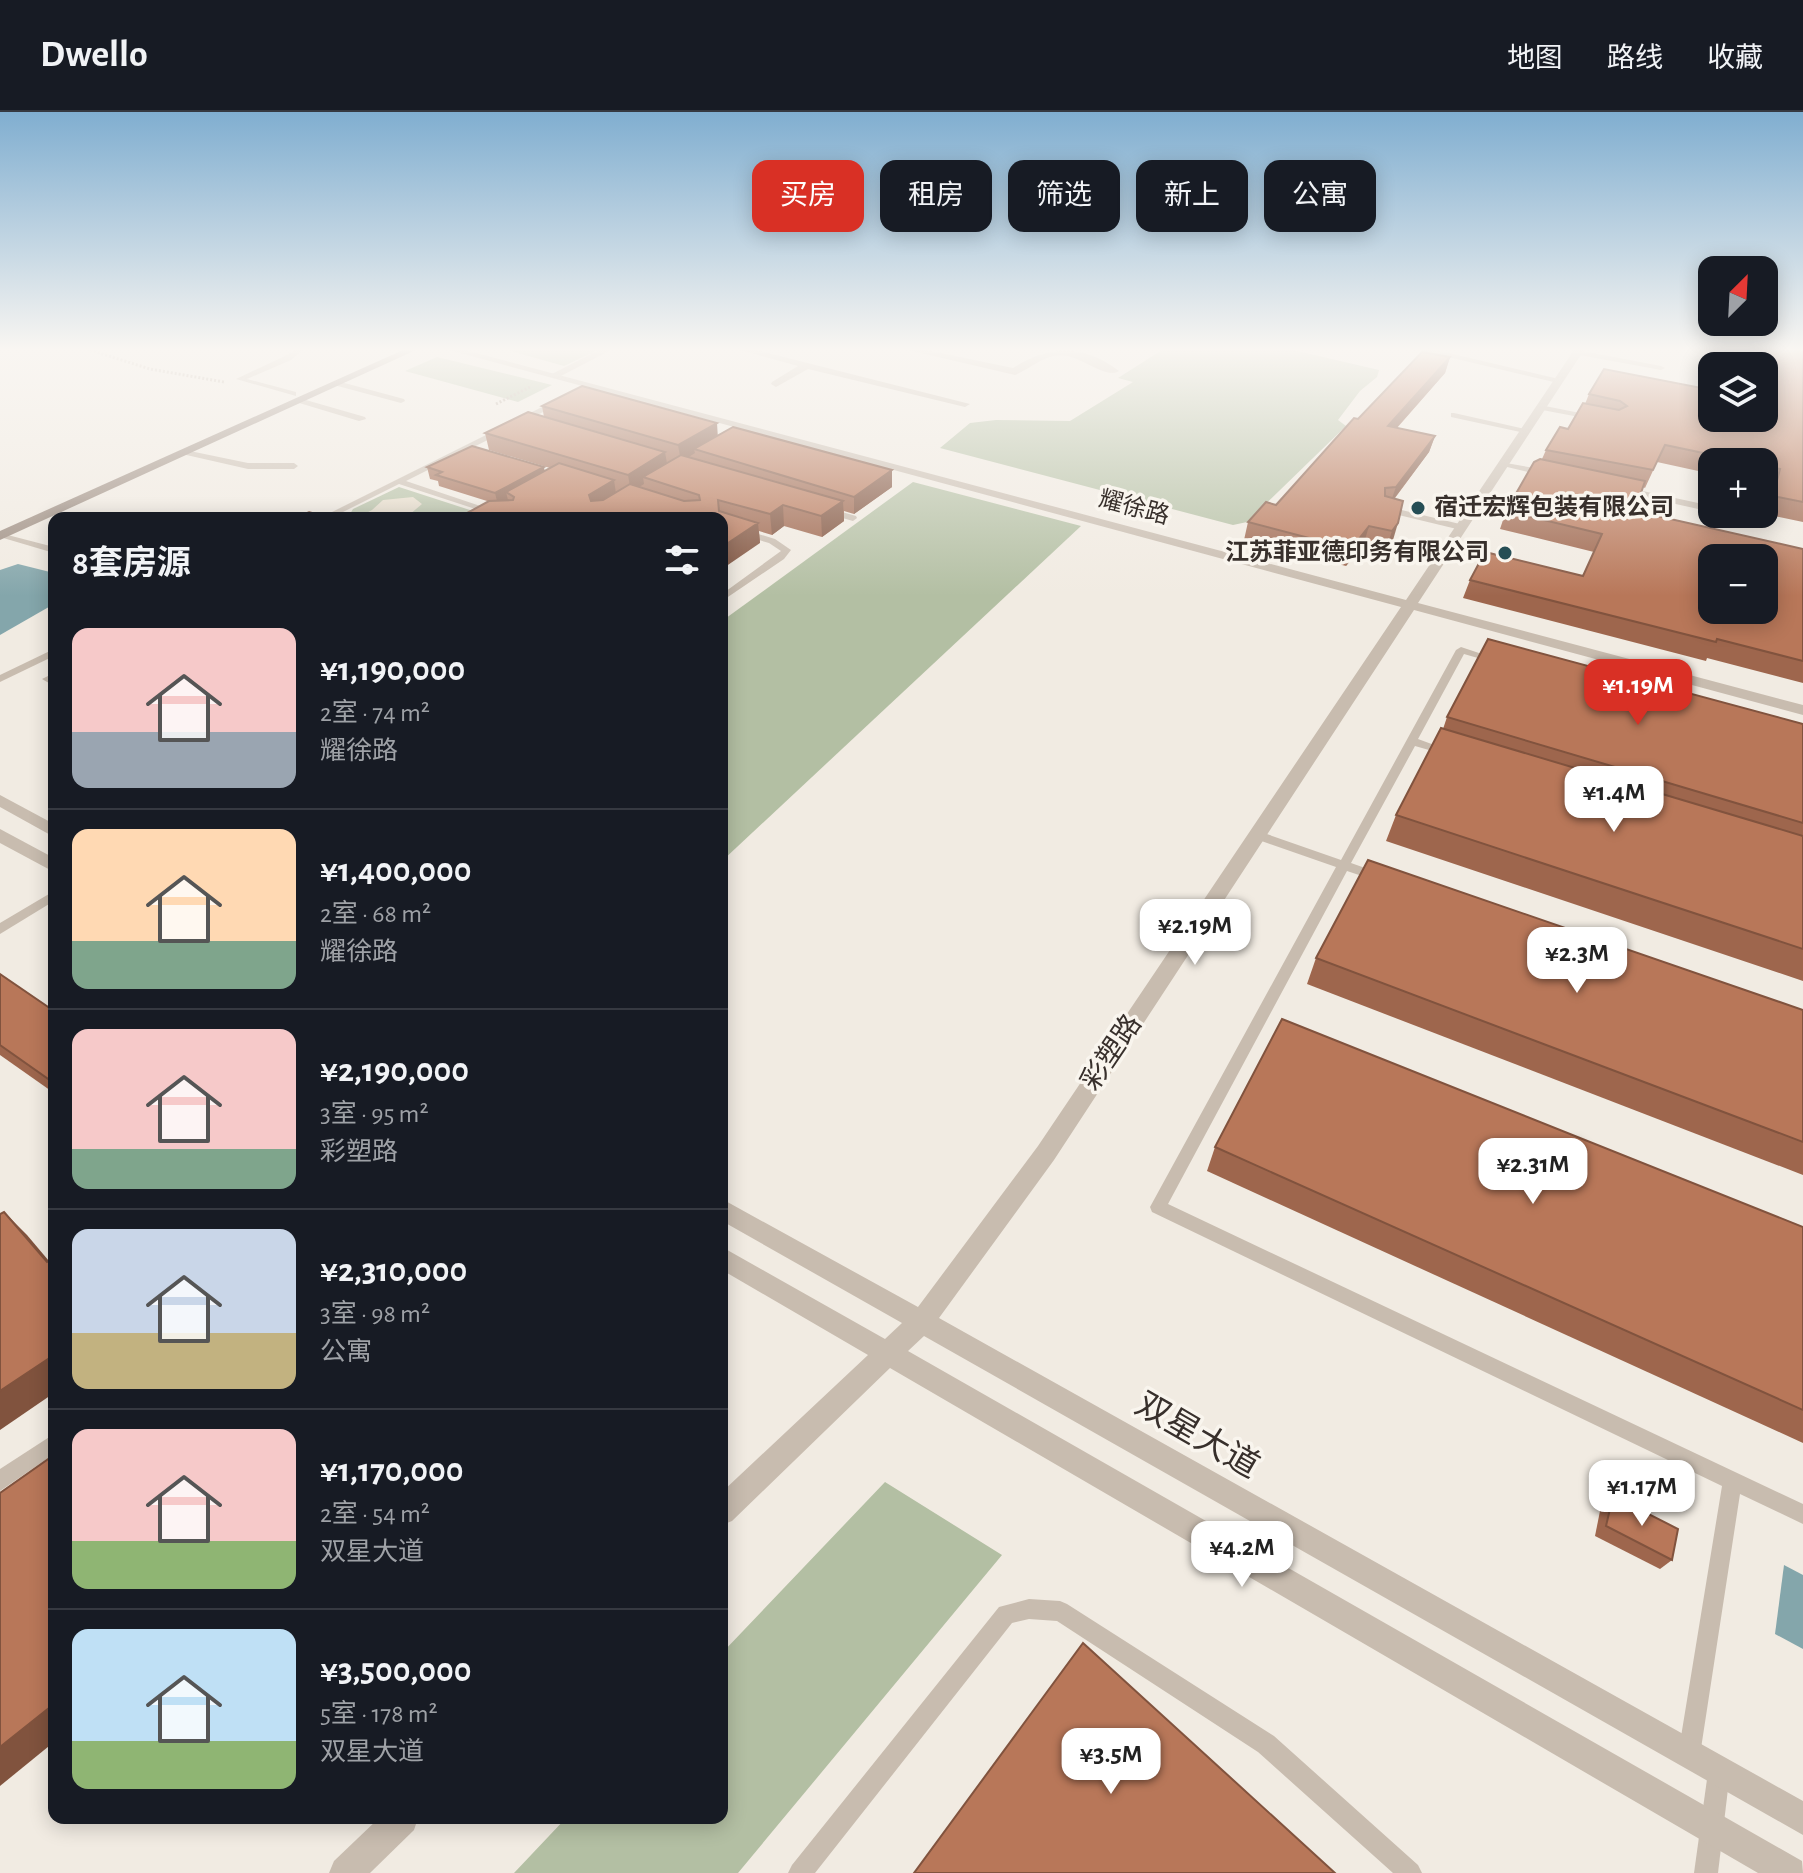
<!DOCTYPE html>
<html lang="zh">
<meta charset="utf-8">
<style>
:root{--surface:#171b24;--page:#20242c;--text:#f1f3f6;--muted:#9ea1a6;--line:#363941;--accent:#d93025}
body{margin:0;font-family:"Alegreya Sans","Noto Sans SC",sans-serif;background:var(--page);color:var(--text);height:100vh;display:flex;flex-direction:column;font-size:30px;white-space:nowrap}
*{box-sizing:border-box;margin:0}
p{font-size:26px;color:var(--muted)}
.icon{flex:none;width:44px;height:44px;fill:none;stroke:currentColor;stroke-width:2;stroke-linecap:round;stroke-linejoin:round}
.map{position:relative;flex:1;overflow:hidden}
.panel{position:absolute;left:48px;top:400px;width:680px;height:1312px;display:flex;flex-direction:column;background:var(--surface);border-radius:16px;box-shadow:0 4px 20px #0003}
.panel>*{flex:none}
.guide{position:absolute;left:752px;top:48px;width:760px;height:72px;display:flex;gap:16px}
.needle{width:52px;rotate:24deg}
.buttons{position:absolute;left:1698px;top:144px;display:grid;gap:16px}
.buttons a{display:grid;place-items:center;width:80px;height:80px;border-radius:16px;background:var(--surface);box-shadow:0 4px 20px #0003;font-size:40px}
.price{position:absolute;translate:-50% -68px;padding:0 18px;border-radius:16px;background:#fff;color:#222;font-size:26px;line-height:52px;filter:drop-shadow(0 2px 4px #0008)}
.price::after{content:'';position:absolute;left:50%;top:48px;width:24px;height:18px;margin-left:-12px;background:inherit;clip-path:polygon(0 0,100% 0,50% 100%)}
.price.current{background:var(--accent);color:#fff}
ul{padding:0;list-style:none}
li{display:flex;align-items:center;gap:24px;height:200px;padding:0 24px}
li+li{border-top:2px solid var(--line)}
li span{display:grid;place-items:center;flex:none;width:224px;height:160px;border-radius:16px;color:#555}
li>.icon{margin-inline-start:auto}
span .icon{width:96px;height:96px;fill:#fffc;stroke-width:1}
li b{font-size:34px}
h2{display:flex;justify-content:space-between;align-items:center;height:96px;padding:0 24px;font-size:34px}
.tag{padding:0 28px;border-radius:16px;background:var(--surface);box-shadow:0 4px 20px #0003;font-size:28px;line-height:72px}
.tag.current{background:var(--accent);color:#fff}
header{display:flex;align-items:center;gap:48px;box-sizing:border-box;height:112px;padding:0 40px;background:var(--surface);border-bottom:2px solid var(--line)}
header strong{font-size:38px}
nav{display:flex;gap:44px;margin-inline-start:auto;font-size:28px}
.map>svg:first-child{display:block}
.green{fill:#b3bfa3}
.plaza{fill:#e7ddcb}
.water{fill:#84a6ab}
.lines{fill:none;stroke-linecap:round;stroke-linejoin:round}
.path{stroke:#b4a699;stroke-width:3;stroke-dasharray:2 2;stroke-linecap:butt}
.service{fill:#c8bcaf;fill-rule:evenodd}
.minor{fill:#c8bcaf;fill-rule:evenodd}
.tertiary{fill:#c8bcaf;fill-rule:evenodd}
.secondary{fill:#9c8c80;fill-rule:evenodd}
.wall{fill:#9e664d}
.shaded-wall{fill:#81533e}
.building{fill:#b87759;stroke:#81533e;stroke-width:2;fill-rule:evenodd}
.poi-dot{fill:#264e55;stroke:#f9f5ee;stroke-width:3}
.labels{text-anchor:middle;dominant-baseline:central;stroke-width:7;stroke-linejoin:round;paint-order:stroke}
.far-street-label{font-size:24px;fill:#38302c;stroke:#f9f5ee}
.far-poi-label{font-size:24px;font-weight:bold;fill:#38302c;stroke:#f9f5ee;text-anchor:start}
.street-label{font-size:28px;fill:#38302c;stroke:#f9f5ee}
.near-street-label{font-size:34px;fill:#38302c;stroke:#f9f5ee}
</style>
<header>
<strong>Dwello</strong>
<nav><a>地图</a><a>路线</a><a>收藏</a></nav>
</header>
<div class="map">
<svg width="1803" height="1761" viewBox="0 0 1803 1761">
<rect width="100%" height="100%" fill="#f1ebe2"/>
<g class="green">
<path d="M 507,238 L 598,238 L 564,254 Z"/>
<path d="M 1162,238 L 1293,238 L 1379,258 L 1377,265 L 1360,279 L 1338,308 L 1346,314 L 1247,410 L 1233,413 L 940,336 L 970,311 L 996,308 L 1070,309 L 1133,270 L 1118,266 Z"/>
<path d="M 437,245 L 552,273 L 518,290 L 405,259 Z"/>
<path d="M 913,370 L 1081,414 L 722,749 L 722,509 Z"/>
<path d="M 399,375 L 473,399 L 460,406 L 359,406 L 350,402 L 353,397 Z"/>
<path d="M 885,1370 L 1002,1443 L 738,1761 L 514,1761 L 566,1706 L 722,1706 L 722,1541 Z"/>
</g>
<path class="plaza" d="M 413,385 L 422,392 L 409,403 L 357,406 L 372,398 L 383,388 Z"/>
<g class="water">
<path d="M 18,452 L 54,461 L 54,492 L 0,523 L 0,458 Z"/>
<path d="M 1784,1453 L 1803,1463 L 1803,1537 L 1775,1522 Z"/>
</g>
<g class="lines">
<g class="path">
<path d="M 90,238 L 150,257 L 224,270"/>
<path d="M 496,292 L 530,275"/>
</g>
<g class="service">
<path d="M 295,238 L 303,238 L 291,248 L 247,267 L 296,280 L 296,284 L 236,267 L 285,244 Z"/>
<path d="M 1577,238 L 1661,254 L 1665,256 L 1661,258 L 1574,242 Z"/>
<path d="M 337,269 L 404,287 L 405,289 L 401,291 L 334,273 L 333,271 Z"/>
<path d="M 299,286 L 365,305 L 366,307 L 359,309 L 296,290 L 295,288 Z"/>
<path d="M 554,289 L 561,291 L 406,369 L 516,406 L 503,406 L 399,372 L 331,406 L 320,406 Z"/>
<path d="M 1540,293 L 1595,304 L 1599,306 L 1595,308 L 1537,297 L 1537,293 Z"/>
<path d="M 1454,301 L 1525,317 L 1529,319 L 1525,321 L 1451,305 L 1451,301 Z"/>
<path d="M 185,338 L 248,351 L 294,351 L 298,354 L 294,357 L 248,357 L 182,342 L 181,340 Z"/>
<path d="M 1500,350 L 1545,358 L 1549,361 L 1545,364 L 1503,354 L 1499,352 Z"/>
<path d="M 1624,375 L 1712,394 L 1712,400 L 1621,380 L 1621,376 Z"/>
<path d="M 1385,394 L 1464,413 L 1465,415 L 1461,418 L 1382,399 L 1382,395 Z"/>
<path d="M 828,396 L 856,404 L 857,406 L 853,409 L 825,401 L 825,397 Z"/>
<path d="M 722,411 L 775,427 L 791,438 L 784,447 L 722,489 L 722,482 L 781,439 L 769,431 L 722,417 Z"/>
<path d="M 0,421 L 54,435 L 54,441 L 0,425 Z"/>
<path d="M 1448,431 L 1505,445 L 1507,447 L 1502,450 L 1445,436 L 1445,432 Z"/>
<path d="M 1461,535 L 1500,548 L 1495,551 L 1464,542 L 1418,627 L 1456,641 L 1450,644 L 1415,634 L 1351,751 L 1382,762 L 1383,765 L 1377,769 L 1347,759 L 1168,1092 L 1803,1392 L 1803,1412 L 1740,1382 L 1700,1643 L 1697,1651 L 1689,1654 L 1681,1651 L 1678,1643 L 1722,1374 L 1152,1100 L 1150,1095 L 1336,755 L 1253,726 L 1251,723 L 1253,720 L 1261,720 L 1341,748 L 1456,538 Z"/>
<path d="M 54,537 L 54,544 L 0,570 L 0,563 Z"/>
<path d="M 54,561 L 54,574 L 42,567 Z"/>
<path d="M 54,779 L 54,789 L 0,822 L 0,811 Z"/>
<path d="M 54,1322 L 54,1342 L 0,1379 L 0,1357 Z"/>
<path d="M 1029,1487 L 1060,1489 L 1067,1492 L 1274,1624 L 1418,1753 L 1422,1761 L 1393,1761 L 1258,1640 L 1057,1509 L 1029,1507 L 1012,1511 L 815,1761 L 788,1761 L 792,1753 L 999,1495 Z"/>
<path d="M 1719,1649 L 1727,1652 L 1730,1660 L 1718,1761 L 1694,1761 L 1708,1660 L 1711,1652 Z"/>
</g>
<g class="minor">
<path d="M 599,238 L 611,238 L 557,266 L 548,264 Z"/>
<path d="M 740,238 L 756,238 L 970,292 L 965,295 L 808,257 L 776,275 L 771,272 L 772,270 L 798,254 Z"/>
<path d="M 908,238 L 926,238 L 1013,256 C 1049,233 1084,232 1119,259 C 1107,267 1082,246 1067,244 C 1046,240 1033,256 1015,263 Z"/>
<path d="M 1419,238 L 1436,238 L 1563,268 L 1558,271 Z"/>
</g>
<g class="tertiary">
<path d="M 449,238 L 465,238 L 1406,488 L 1574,238 L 1584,238 L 1418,491 L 1803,593 L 1803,603 L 1414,498 L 1054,1048 L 939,1206 L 1803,1689 L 1803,1723 L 924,1224 L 908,1239 L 1802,1749 L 1803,1761 L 1758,1761 L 890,1256 L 732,1409 L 722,1413 L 722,1380 L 868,1243 L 722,1158 L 722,1135 L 885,1227 L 902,1211 L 722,1109 L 722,1087 L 918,1195 L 1038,1034 L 1401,495 Z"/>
<path d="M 0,683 L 54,712 L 54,725 L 0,695 Z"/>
<path d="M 0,717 L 54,746 L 54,760 L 0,731 Z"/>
<path d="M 379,1706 L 418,1706 L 414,1718 L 370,1761 L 329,1761 L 334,1749 Z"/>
</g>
<path class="secondary" d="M 403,238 L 416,238 L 0,428 L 0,419 Z"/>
</g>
<g class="wall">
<path d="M 1702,238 L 1803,238 L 1803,410 L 1764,402 L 1771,375 L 1764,373 L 1764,350 L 1712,350 L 1712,362 L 1657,350 L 1645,376 L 1643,375 L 1635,399 L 1803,437 L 1803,571 L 1707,546 L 1706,549 L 1463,486 L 1470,468 L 1583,464 L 1594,440 L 1500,417 L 1506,399 L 1542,347 L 1546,338 L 1568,317 L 1585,292 L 1589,282 L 1712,306 L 1730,243 Z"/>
<path d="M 1450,245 L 1445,261 L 1397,316 L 1435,324 L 1429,340 L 1395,386 L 1393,428 L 1386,437 L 1364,431 L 1346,454 L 1244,428 L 1248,410 L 1276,393 L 1358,307 Z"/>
<path d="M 542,294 L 718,323 L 892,375 L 854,402 L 844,399 L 844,409 L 822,425 L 784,414 L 772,423 L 759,419 L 760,431 L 487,389 L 439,374 L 438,369 L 430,367 L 427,355 L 545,359 L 550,356 L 489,338 L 485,321 L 544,305 Z"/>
<path d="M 1447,605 L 1803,612 L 1803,869 L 1386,729 L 1396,703 L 1443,617 Z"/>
<path d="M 1316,846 L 1803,898 L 1803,1063 L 1307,872 Z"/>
<path d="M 0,862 L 54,899 L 54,981 L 0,943 Z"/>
<path d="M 1215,1035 L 1803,1115 L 1803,1331 L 1207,1059 Z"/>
<path d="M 1613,1384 L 1672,1448 L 1660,1457 L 1595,1424 L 1601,1394 Z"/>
</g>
<g class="shaded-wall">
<path d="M 1450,245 L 1445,261 L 1384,330 L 1388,314 Z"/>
<path d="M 717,311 L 718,327 L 694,337 L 695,341 L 681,350 L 678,333 Z"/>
<path d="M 1435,324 L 1429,340 L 1390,392 L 1396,375 Z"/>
<path d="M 665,340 L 668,357 L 643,365 L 644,372 L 631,380 L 628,363 Z"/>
<path d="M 544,355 L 546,367 L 506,380 L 508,388 L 498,393 L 495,381 Z"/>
<path d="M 892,358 L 892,375 L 854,402 L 854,385 Z"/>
<path d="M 614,368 L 617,388 L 593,404 L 589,383 Z"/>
<path d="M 843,389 L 844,409 L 822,425 L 821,404 Z"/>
<path d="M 783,393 L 784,414 L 772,423 L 770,402 Z"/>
<path d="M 758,411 L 760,431 L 722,457 L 722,435 Z"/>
<path d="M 1398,411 L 1393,428 L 1386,437 L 1392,419 Z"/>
<path d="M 1369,414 L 1364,431 L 1346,454 L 1351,437 Z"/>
<path d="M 4,1100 L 27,1123 L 54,1155 L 47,1150 Z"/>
<path d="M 54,1243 L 54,1281 L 0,1318 L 0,1279 Z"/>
<path d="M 54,1592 L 54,1630 L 0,1674 L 0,1635 Z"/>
</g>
<g class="building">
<path d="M 1733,238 L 1803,238 L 1803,390 L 1773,384 L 1780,357 L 1764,354 L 1764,350 L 1746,350 L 1665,333 L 1653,358 L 1546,338 L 1560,315 L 1568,317 L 1583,291 L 1619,298 L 1627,294 L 1620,289 L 1589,282 L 1604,257 L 1712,278 L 1712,306 L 1764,306 L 1764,254 L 1726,254 Z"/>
<path d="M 1422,240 L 1450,245 L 1388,314 L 1435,324 L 1396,375 L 1385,376 L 1385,384 L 1403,389 L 1398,411 L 1392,419 L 1369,414 L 1351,437 L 1248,410 L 1266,390 L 1276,393 L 1354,306 L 1358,307 Z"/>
<path d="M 582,274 L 717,311 L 678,333 L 542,294 Z"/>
<path d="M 528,300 L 665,340 L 628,363 L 485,321 Z"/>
<path d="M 733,315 L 892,358 L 854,385 L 694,337 Z"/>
<path d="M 472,334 L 544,355 L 495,381 L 436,363 L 442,360 L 427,355 Z"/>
<path d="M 681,343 L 843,389 L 821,404 L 783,393 L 770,402 L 718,388 L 719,399 L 758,411 L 722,435 L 722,406 L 458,406 L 489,389 L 513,388 L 514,385 L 506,380 L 559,351 L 614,368 L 589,383 L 591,389 L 603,388 L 630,372 L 684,389 L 700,388 L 699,383 L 643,365 Z"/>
<path d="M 1540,347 L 1645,369 L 1635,399 L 1803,437 L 1803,549 L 1717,527 L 1716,530 L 1470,468 L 1485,440 L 1583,464 L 1602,422 L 1506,399 L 1534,350 ZM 1712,446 L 1764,446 L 1764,498 L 1712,498 Z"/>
<path d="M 309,400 L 327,406 L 297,406 Z"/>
<path d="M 1488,527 L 1803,612 L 1803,711 L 1447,605 Z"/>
<path d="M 1441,616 L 1803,724 L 1803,837 L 1396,703 Z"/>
<path d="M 1368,748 L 1803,898 L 1803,1030 L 1316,846 Z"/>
<path d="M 0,862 L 54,899 L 54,971 L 0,933 Z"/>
<path d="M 1282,907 L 1803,1115 L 1803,1298 L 1215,1035 Z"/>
<path d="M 4,1100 L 47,1150 L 54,1145 L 54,1243 L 0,1279 L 0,1102 Z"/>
<path d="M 54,1343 L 54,1592 L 0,1635 L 0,1381 Z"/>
<path d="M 1613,1384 L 1678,1417 L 1672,1448 L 1606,1414 Z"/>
<path d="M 1083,1531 L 1335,1761 L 914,1761 Z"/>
</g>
<linearGradient id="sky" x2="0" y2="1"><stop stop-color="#80aed0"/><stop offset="0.49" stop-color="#f9f6f2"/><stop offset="1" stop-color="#f9f6f2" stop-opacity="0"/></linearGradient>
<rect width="1803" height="484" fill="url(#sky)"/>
<g class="poi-dot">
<circle cx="1418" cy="396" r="8"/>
<circle cx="1505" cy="441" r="8"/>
</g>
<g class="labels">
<g class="far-street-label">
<text transform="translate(1134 396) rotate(15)">耀徐路</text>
</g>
<g class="far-poi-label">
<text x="1434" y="396">宿迁宏辉包装有限公司</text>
<text x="1489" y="441" text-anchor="end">江苏菲亚德印务有限公司</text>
</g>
<g class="street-label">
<text transform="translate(1112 941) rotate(-56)">彩塑路</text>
</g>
<g class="near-street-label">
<text transform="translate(1197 1324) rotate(30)">双星大道</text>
</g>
</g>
</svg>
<div class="buttons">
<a><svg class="needle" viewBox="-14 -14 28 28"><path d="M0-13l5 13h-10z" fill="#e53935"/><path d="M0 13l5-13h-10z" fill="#9ea1a6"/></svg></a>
<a><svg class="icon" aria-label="layers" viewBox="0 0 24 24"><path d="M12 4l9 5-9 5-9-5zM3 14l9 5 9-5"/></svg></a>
<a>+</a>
<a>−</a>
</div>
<b class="price current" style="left:1638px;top:615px">¥1.19M</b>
<b class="price" style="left:1614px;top:722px">¥1.4M</b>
<b class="price" style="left:1195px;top:855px">¥2.19M</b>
<b class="price" style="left:1577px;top:883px">¥2.3M</b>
<b class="price" style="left:1533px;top:1094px">¥2.31M</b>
<b class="price" style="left:1642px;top:1416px">¥1.17M</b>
<b class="price" style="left:1242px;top:1477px">¥4.2M</b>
<b class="price" style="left:1111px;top:1684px">¥3.5M</b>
<div class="guide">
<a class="tag current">买房</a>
<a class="tag">租房</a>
<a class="tag">筛选</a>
<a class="tag">新上</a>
<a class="tag">公寓</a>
</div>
<section class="panel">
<h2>8套房源<svg class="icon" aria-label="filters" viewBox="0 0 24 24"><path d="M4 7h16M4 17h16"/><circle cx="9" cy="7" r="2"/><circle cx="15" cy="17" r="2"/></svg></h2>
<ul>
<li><span style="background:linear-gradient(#f6c9c9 65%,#9aa5b1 0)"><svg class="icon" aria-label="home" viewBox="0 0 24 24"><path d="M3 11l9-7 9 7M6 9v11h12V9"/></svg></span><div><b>¥1,190,000</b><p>2室 · 74 m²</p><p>耀徐路</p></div></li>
<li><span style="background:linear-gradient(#ffd9b3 70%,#7fa58c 0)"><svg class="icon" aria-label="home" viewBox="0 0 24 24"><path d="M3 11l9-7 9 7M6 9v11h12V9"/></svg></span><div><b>¥1,400,000</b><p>2室 · 68 m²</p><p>耀徐路</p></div></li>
<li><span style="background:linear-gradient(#f6c9c9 75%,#7fa58c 0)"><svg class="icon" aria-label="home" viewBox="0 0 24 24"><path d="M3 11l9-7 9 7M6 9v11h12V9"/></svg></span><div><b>¥2,190,000</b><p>3室 · 95 m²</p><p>彩塑路</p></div></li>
<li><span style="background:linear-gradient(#c9d6e8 65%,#c2b280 0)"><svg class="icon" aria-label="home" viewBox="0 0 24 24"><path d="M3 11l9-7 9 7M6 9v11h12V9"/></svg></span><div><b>¥2,310,000</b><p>3室 · 98 m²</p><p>公寓</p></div></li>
<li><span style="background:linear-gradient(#f6c9c9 70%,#8fb573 0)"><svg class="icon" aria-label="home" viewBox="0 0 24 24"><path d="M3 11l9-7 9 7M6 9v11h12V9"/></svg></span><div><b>¥1,170,000</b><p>2室 · 54 m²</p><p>双星大道</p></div></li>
<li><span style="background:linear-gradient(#bfe0f5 70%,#8fb573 0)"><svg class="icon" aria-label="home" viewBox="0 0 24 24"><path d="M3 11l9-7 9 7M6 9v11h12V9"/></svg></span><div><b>¥3,500,000</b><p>5室 · 178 m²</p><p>双星大道</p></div></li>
</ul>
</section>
</div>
